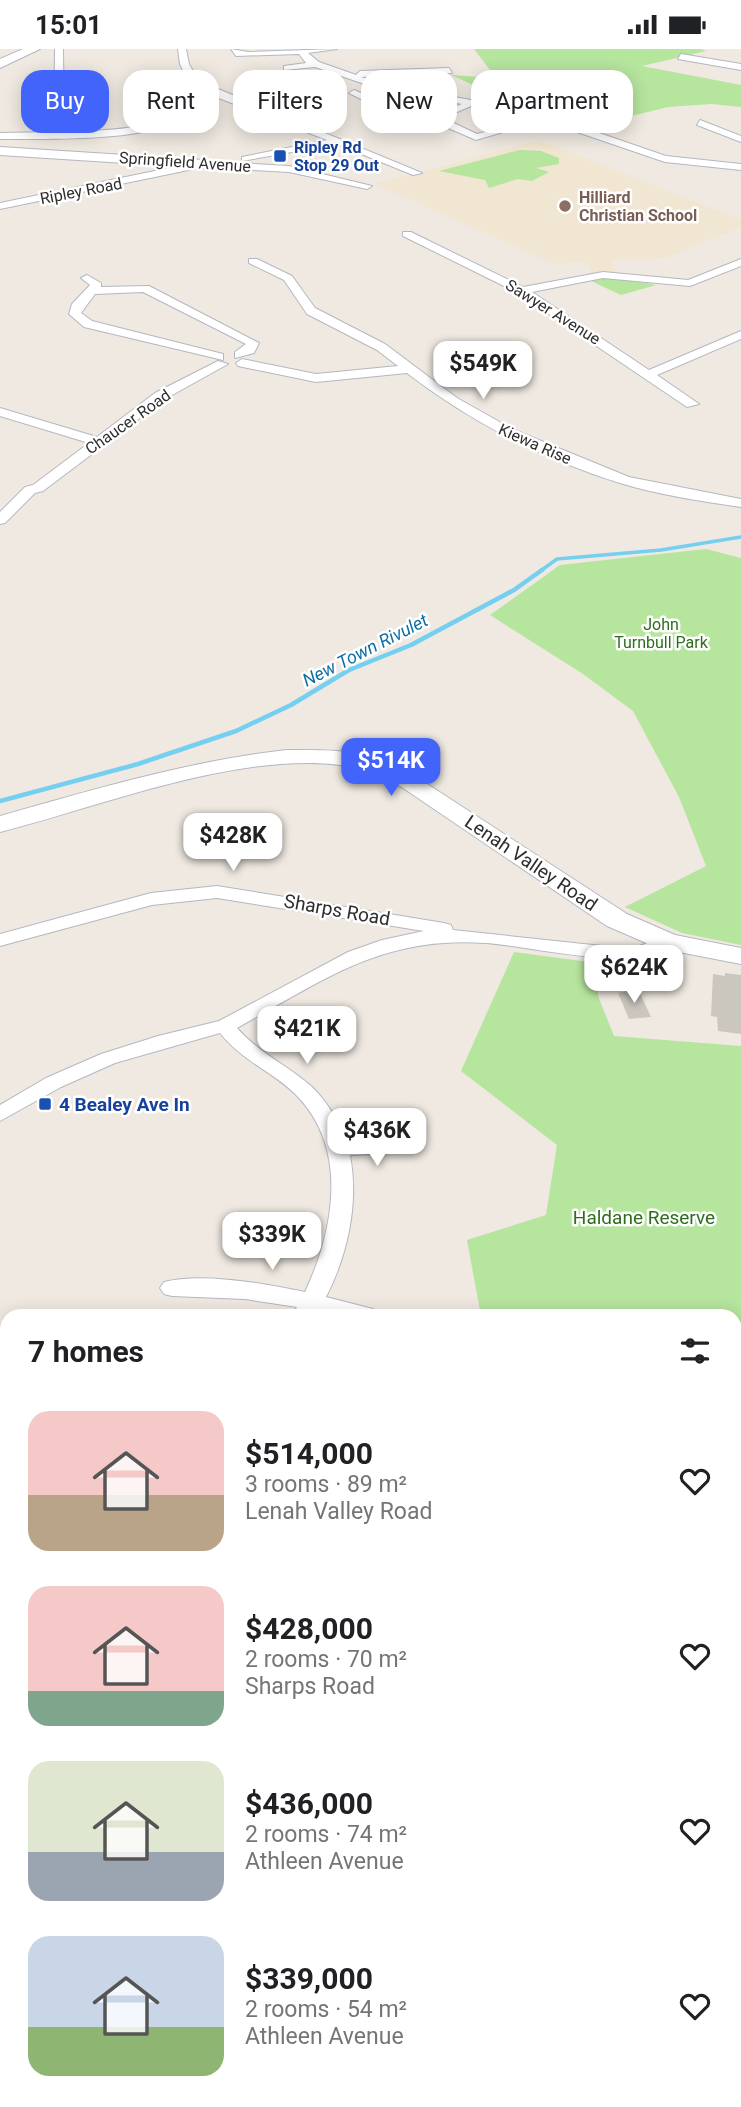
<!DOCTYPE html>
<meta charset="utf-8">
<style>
:root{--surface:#fff;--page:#f2f2f2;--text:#202124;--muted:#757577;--accent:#4264fb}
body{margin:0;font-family:Roboto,sans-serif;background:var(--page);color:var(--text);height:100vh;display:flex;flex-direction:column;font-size:26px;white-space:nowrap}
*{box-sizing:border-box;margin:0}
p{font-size:23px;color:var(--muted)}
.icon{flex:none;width:38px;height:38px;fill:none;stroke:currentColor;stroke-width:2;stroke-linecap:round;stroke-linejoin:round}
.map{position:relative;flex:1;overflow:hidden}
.sheet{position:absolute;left:0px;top:1260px;width:742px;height:798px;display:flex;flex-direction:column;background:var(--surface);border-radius:21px 21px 0 0;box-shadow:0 4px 18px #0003}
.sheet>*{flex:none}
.banner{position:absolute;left:21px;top:21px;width:700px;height:63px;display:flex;gap:14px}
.price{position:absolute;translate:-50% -60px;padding:0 16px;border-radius:14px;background:#fff;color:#222;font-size:23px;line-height:46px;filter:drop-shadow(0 2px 4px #0008)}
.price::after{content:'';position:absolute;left:50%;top:42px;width:21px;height:16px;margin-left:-10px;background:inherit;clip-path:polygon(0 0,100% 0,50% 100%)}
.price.active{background:var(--accent);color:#fff}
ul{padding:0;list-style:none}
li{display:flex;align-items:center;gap:21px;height:175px;padding:0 28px}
li span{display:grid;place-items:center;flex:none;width:196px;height:140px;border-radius:21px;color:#555}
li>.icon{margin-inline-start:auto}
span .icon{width:84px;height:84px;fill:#fffc;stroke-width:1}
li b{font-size:30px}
h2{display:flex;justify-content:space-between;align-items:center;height:84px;padding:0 28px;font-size:30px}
.chip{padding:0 24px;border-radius:21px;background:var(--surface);box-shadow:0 4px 18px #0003;font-size:24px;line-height:63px}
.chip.active{background:var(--accent);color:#fff}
.status{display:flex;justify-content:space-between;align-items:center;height:49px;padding:0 35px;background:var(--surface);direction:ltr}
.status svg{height:19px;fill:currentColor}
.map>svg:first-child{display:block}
.education{fill:#f0e6d1}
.green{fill:#b6e59e}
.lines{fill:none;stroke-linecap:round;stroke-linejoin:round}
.stream-far1{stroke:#75cff0;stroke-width:3.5}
.stream{stroke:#75cff0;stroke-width:4.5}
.building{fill:#cbc7bf}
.street-casing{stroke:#b4b7c1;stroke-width:2}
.secondary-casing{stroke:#b4b7c1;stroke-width:2}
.street{fill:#fff;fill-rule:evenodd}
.secondary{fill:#fff;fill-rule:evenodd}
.transit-dot{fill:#1a4fb4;stroke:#fff;stroke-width:2.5}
.education-dot{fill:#8d6e63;stroke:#fff;stroke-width:2.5}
.labels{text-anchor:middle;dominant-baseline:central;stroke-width:5;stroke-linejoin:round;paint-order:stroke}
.far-transit-label{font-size:16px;font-weight:bold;fill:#164399;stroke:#fff;text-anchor:start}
.far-street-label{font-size:16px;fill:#2e2e2e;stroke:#fff}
.far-education-label{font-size:16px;font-weight:bold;fill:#785e54;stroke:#fff;text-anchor:start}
.far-park-label{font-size:16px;fill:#2c6e1b;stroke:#fff}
.far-water-label{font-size:18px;font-style:italic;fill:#0d6fa3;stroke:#fff}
.street-label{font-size:19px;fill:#2e2e2e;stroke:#fff}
.transit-label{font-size:19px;font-weight:bold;fill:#164399;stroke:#fff;text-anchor:start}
.park-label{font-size:19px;fill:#2c6e1b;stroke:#fff}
</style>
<div class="status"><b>15:01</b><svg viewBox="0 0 49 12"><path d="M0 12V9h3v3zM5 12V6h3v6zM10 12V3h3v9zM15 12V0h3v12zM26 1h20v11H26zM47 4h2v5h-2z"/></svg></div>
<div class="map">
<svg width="741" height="2058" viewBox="0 0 741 2058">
<rect width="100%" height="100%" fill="#efe9e1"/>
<path class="education" d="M 539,91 L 741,171 L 741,178 L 663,210 L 612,210 L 616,224 L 593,225 L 588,215 L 579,212 L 557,216 L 375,135 Z"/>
<g class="green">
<path d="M 474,0 L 700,0 L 706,2 L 642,17 L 741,36 L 741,58 L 712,55 L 668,58 L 591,77 L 503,56 L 504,50 L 451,26 L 496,29 Z"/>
<path d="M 520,101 L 541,102 L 559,109 L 559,115 L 536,119 L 549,123 L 532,132 L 518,130 L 489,139 L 485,131 L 439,122 Z"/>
<path d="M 620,229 L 656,236 L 621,246 L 589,231 Z"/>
<path d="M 706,500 L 741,509 L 741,896 L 682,884 L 625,858 L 706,817 L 679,748 L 633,662 L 583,625 L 490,566 L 560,516 Z"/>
<path d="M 514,903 L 597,914 L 598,947 L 614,987 L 741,997 L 741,1560 L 735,1559 L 735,1267 L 481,1267 L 467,1191 L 546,1166 L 557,1096 L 461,1022 Z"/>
</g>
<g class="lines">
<path class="stream-far1" d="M 539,523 L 557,510 L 661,501 L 741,488"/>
<path class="stream" d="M 0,752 L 138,715 L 236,682 L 291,656 L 349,621 L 411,596 L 514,541 L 542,521"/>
</g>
<g class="building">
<path d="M 725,924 L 741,926 L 741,985 L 718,982 L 717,968 L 711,967 L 713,925 L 725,927 Z"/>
<path d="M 638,940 L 651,968 L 629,970 L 618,944 Z"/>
</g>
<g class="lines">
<defs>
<g id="street">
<path d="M 55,0 L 63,0 L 64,83 C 90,82 192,81 195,48 L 180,15 L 178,0 L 186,0 L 189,15 L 201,37 L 218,40 L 422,124 L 413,126 L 337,95 L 242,112 L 242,108 L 327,91 L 203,43 L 204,55 C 170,96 51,89 0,90 L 0,84 L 54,83 Z"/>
<path d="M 231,0 L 248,3 L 337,0 L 308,4 L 319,13 L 356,26 L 360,22 L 449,19 L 452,24 L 361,28 L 378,34 L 541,64 L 666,107 L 741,115 L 741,121 L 665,113 L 536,69 L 471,57 L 443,69 L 477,85 L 505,78 L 510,81 L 476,91 L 432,72 L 436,65 L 462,55 L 403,44 L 402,47 L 369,54 L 349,44 L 354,41 L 370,48 L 397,43 L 373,38 L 315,18 L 284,21 L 284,17 L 306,14 L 299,5 L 236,7 Z"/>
<path d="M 681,5 L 741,15 L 741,21 L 678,10 Z"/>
<path d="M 700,71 L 741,87 L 741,93 L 697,76 Z"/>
<path d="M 203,112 L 289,117 L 372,137 L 367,140 L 289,123 L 203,118 L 0,160 L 0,154 Z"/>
<path d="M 403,183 L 411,183 L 523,238 L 603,223 L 688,231 L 741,210 L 741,217 L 690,237 L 603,229 L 532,243 L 649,321 L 741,282 L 741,290 L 657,326 L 699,355 L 687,358 L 518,244 L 403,187 Z"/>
<path d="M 249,210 L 257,210 L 292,227 L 315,259 L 385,295 L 457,349 L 512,380 L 629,428 L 741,450 L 741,458 C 701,452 659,446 620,434 C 545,411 469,372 407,324 L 316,333 L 238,317 L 236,314 L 242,310 L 316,325 L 398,317 L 377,301 L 307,265 L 284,231 L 249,214 Z"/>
<path d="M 87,226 L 101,234 L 101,238 L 149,237 L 259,294 L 254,304 L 235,309 L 235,303 L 246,295 L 143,243 L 95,245 L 81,264 L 92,272 L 223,305 L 223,311 L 84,278 L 69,265 L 72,255 L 90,236 L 81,229 Z"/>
<path d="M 218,312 L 228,315 L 165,350 L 43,442 L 35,444 L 5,474 L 0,475 L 0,463 L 25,438 L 33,436 L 89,394 L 0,367 L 0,359 L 97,388 L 155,344 Z"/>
<path d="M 217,837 L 444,874 L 451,876 L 453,881 L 621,899 L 639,897 L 668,887 L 678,893 C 651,928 526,896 485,894 C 381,887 324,931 237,979 C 259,1004 287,1016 311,1037 C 328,1053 338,1072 347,1093 L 411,1089 L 422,1096 L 411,1103 L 350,1106 C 359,1154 348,1205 326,1248 L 373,1260 L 376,1267 L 338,1267 L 318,1262 L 316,1267 L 292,1267 L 297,1258 L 245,1250 L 172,1247 L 164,1245 L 160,1239 L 164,1233 C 202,1223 266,1235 305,1243 C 333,1183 349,1103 299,1049 C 276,1024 244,1014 220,984 L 115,1014 L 61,1038 L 0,1072 L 0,1056 L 46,1029 L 101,1005 L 158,987 L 219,972 L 348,903 L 382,891 L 424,882 L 217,849 L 152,856 L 0,897 L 0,885 L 151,844 Z"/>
<path d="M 0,1498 L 7,1500 L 7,1520 L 0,1518 Z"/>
<rect x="189" y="2051" width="34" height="7"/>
</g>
<g id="secondary">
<path d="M 23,0 L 40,0 L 0,19 L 0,10 Z"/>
<path d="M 0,98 L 203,111 L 210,115 L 203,119 L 0,106 Z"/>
<path d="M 287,701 C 324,701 363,700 398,716 L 627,865 L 675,886 L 741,899 L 741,915 L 658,899 L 607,877 L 403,739 C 393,733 382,725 370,722 C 264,691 104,757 0,783 L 0,767 C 95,740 189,712 287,701 Z"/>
</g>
</defs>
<use href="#street" class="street-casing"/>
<use href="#secondary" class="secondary-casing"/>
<use href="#street" class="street"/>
<use href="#secondary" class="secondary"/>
</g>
<g class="transit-dot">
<rect x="273" y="100" width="14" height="14" rx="3.5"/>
<rect x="38" y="1048" width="14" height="14" rx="3.5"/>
</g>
<circle class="education-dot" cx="565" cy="157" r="7"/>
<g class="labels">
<g class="far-transit-label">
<text x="294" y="98">Ripley Rd<tspan x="294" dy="18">Stop 29 Out</tspan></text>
</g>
<g class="far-street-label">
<text transform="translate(185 113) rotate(4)">Springfield Avenue</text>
<text transform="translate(81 142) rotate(-11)">Ripley Road</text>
<text transform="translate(553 263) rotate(32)">Sawyer Avenue</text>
<text transform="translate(128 373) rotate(-35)">Chaucer Road</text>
<text transform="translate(535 395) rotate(24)">Kiewa Rise</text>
</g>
<g class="far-education-label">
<text x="579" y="148">Hilliard<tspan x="579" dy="18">Christian School</tspan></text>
</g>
<g class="far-park-label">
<text x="661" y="575">John<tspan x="661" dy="18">Turnbull Park</tspan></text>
</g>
<g class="far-water-label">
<text transform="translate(365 601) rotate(-27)">New Town Rivulet</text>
</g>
<g class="street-label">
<text transform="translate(531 814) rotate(34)">Lenah Valley Road</text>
<text transform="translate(337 861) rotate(10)">Sharps Road</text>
</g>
<g class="transit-label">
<text x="59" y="1055">4 Bealey Ave In</text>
</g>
<g class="park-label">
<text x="644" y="1168">Haldane Reserve</text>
</g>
</g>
</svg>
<b class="price" style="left:483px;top:352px">$549K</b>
<b class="price active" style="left:391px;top:749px">$514K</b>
<b class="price" style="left:233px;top:824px">$428K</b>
<b class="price" style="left:634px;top:956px">$624K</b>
<b class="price" style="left:307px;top:1017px">$421K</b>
<b class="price" style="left:377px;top:1119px">$436K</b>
<b class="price" style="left:272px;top:1223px">$339K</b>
<div class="banner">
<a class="chip active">Buy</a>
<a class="chip">Rent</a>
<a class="chip">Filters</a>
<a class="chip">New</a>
<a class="chip">Apartment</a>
</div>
<section class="sheet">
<h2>7 homes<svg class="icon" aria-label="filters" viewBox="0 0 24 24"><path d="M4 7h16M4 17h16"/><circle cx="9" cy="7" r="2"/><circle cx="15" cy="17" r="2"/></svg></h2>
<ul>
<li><span style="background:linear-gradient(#f6c9c9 60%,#b9a48a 0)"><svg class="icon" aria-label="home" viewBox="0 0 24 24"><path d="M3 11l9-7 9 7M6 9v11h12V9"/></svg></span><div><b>$514,000</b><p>3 rooms · 89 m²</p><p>Lenah Valley Road</p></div><svg class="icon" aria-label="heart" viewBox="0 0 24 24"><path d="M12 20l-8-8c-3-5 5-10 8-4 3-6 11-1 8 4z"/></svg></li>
<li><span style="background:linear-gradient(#f6c9c9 75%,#7fa58c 0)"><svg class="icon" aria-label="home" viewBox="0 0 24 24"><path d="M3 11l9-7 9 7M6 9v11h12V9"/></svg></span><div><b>$428,000</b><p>2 rooms · 70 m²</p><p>Sharps Road</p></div><svg class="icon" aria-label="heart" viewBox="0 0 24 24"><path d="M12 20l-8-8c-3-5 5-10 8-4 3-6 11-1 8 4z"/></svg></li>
<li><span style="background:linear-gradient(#dfe7d0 65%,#9aa5b1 0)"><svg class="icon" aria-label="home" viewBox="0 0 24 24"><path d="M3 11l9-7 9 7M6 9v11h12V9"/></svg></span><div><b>$436,000</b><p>2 rooms · 74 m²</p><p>Athleen Avenue</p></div><svg class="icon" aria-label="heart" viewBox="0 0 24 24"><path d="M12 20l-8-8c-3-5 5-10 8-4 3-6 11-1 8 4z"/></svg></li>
<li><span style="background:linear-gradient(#c9d6e8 65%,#8fb573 0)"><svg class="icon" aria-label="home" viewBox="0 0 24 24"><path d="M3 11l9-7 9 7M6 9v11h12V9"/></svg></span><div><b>$339,000</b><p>2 rooms · 54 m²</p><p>Athleen Avenue</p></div><svg class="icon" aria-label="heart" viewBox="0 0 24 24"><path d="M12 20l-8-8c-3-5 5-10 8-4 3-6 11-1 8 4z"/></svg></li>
</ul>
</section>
</div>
